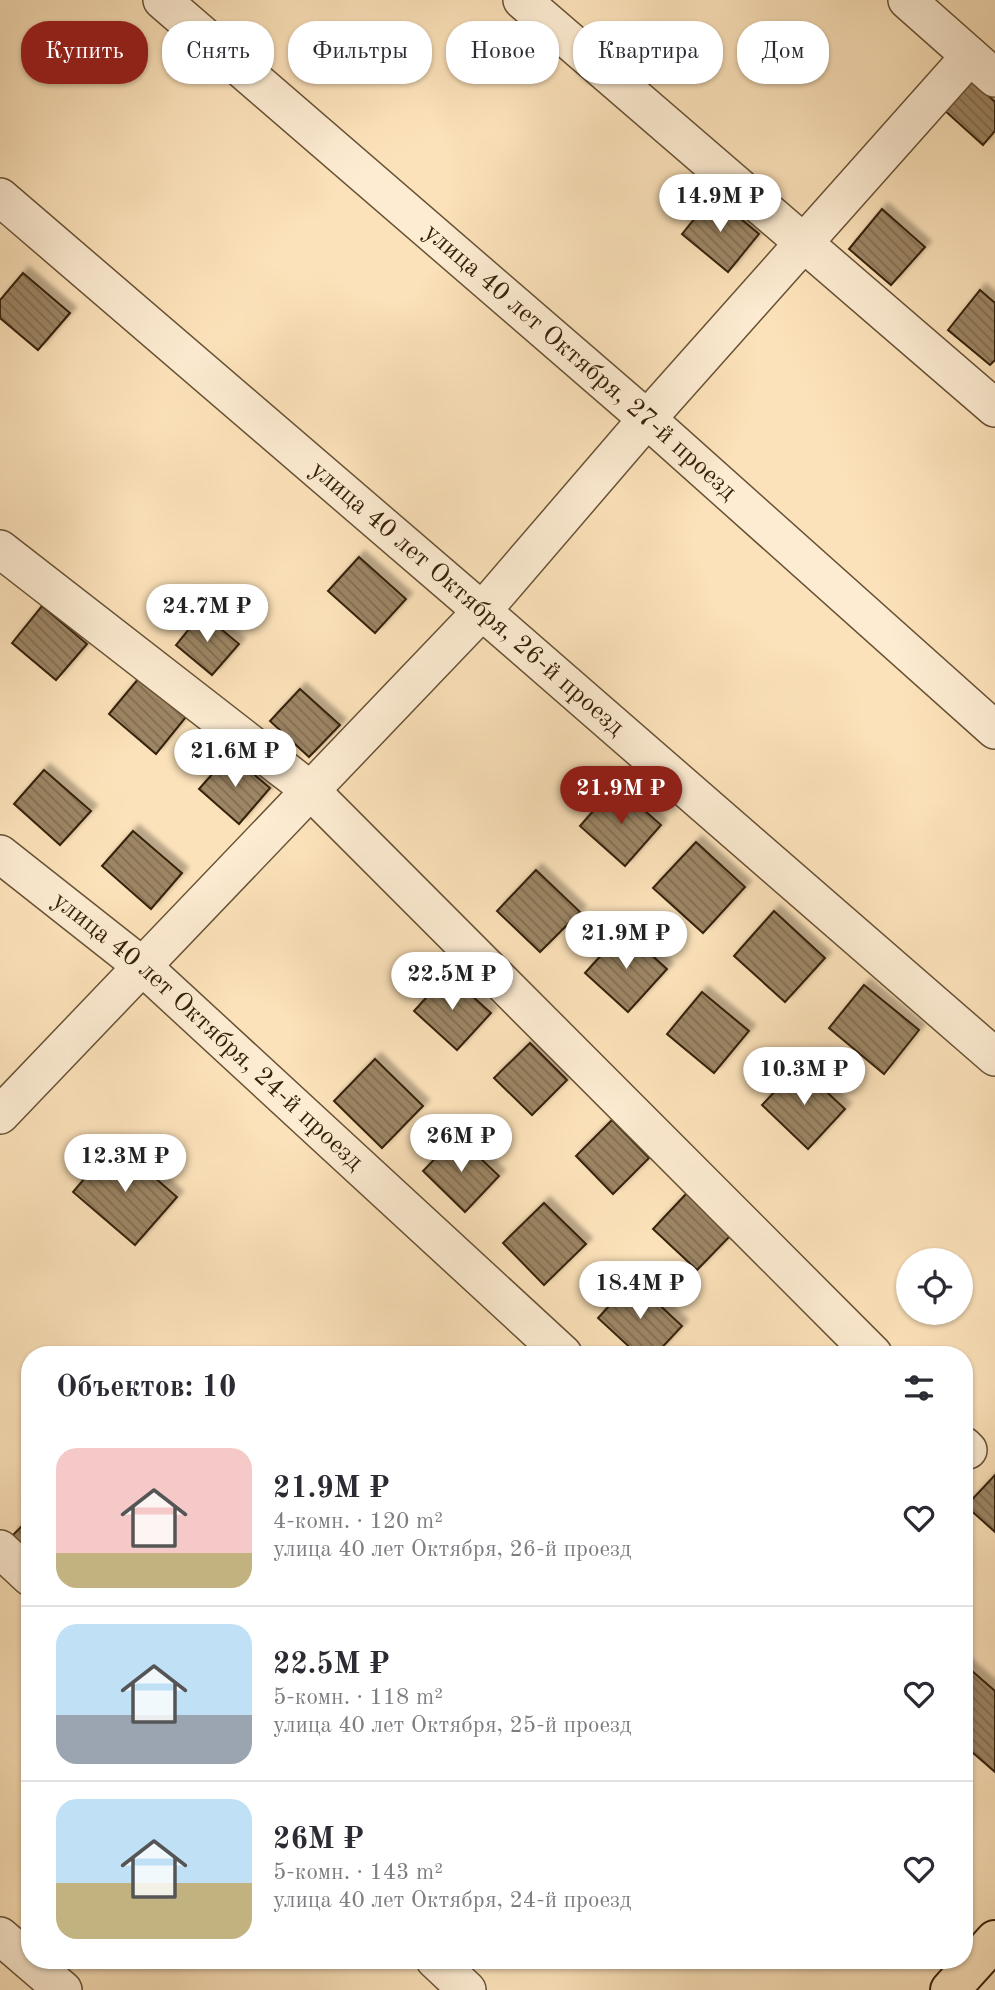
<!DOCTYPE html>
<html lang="ru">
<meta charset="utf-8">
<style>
:root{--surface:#fff;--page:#f7f7f7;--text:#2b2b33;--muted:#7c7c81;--line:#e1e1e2;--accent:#8f2418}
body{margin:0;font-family:"Old Standard TT",serif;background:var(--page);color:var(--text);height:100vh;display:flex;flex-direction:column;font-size:26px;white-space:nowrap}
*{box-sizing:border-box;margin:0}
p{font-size:23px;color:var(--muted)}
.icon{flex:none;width:38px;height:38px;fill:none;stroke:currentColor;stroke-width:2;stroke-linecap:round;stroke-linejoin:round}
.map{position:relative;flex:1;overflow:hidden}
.details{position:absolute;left:21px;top:1346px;width:952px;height:623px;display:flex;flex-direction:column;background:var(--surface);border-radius:28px;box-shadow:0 2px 5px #0004}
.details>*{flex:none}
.guide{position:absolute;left:21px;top:21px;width:954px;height:63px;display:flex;gap:14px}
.buttons{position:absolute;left:896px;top:1248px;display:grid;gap:14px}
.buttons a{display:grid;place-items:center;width:77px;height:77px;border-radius:50%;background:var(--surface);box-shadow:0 2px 5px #0004;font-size:35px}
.price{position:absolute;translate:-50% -60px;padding:0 16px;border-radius:24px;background:#fff;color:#222;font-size:23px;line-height:46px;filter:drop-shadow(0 2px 4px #0008)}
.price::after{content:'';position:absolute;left:50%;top:42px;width:21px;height:16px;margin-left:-10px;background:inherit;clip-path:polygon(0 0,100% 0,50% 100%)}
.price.on{background:var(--accent);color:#fff}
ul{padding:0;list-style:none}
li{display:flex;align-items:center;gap:21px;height:175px;padding:0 35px}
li+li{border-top:2px solid var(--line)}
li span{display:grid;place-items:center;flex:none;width:196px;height:140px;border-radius:21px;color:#555}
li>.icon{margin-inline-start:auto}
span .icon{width:84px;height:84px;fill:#fffc;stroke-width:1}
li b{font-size:30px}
h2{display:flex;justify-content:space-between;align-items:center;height:84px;padding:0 35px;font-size:30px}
.chip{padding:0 24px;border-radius:28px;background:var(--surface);box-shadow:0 2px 5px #0004;font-size:24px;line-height:63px}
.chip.on{background:var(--accent);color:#fff}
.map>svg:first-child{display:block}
.building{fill:url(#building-back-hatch);stroke:#362209;stroke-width:2;filter:url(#shadow)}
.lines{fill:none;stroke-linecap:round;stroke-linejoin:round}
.street-casing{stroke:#685235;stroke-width:40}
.highway-casing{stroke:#362209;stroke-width:42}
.street{stroke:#fdecd2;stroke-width:37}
.highway{stroke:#fce2ba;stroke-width:38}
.labels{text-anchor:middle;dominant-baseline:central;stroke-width:5;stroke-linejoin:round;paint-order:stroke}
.street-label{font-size:26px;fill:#362209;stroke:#fdecd2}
</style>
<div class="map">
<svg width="995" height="1990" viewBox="0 0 995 1990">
<defs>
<pattern id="building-back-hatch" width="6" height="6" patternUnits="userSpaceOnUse" patternTransform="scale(1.75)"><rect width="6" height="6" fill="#9d8665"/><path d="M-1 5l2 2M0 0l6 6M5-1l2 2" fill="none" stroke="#816d51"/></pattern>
<filter id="shadow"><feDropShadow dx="6" dy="-6" stdDeviation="2" flood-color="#0004"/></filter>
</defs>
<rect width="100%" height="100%" fill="#fce2ba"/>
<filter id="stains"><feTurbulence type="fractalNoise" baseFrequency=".00286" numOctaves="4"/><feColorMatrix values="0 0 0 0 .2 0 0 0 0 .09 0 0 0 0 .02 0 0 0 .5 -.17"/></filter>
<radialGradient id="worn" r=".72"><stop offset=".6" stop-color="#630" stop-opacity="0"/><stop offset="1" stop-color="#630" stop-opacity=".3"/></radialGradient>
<g class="building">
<path d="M 970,79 L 995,102 L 995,131 L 983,145 L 943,109 Z"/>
<path d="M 713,196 L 759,234 L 728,272 L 682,234 Z"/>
<path d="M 882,209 L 925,247 L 891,285 L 849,249 Z"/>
<path d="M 23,273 L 70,313 L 38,350 L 0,318 L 0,300 Z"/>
<path d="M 980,290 L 995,303 L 995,360 L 990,365 L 948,330 Z"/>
<path d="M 359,557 L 406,599 L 375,633 L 328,591 Z"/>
<path d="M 42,606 L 87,644 L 56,680 L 12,643 Z"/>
<path d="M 202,613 L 239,644 L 212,675 L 176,645 Z"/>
<path d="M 139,678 L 186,717 L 156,754 L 109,714 Z"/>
<path d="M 300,689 L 340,725 L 309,757 L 270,721 Z"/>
<path d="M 230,754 L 270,788 L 239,824 L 199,789 Z"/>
<path d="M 44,770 L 91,811 L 60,845 L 14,804 Z"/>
<path d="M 616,785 L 661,825 L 625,866 L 580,826 Z"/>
<path d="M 133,831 L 182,873 L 151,909 L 102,866 Z"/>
<path d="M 696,842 L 745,887 L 703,933 L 653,888 Z"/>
<path d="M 536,870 L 580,912 L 540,952 L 497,911 Z"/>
<path d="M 774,911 L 825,958 L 785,1002 L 734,956 Z"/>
<path d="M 624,930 L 667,969 L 628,1012 L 585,973 Z"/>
<path d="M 448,974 L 491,1013 L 457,1050 L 414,1011 Z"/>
<path d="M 864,985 L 919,1030 L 884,1074 L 829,1028 Z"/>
<path d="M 702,992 L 749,1031 L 714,1073 L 667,1034 Z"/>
<path d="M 530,1043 L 567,1080 L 532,1115 L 494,1078 Z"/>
<path d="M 375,1059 L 423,1106 L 382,1148 L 334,1101 Z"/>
<path d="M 799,1066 L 845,1109 L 808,1149 L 762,1105 Z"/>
<path d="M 612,1120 L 649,1158 L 613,1194 L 576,1156 Z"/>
<path d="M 457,1136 L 499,1176 L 465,1212 L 423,1171 Z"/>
<path d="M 115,1143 L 177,1197 L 135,1245 L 73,1192 Z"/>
<path d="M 687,1193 L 731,1235 L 697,1270 L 653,1229 Z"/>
<path d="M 544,1203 L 586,1244 L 544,1285 L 503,1243 Z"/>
<path d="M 633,1280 L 682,1326 L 656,1354 L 637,1354 L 598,1318 Z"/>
<path d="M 995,1475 L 995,1532 L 966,1506 Z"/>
<path d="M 30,1518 L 30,1552 L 12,1536 Z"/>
<path d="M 964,1664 L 995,1691 L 995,1772 L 964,1745 Z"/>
</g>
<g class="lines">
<defs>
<g id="street">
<path id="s1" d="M 162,0 L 647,419 L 995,730"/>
<path d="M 522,0 L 995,408"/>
<path d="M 907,0 L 995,78"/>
<path id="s2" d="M 0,197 L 482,611 L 995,1057"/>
<path d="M 0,549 L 310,790 L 873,1354"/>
<path id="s3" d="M 0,854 L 142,966 L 563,1354"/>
<path d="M 0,1115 L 482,611 L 647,419 L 970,56"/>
<path d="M 964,1446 L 968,1450"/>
<path d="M 0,1549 L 30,1577"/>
<path d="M 0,1936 L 63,1990"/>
<path d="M 435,1960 L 467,1990"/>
</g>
<path id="highway" d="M 950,1990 L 995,1940"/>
</defs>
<use href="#street" class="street-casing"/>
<use href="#highway" class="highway-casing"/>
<use href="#street" class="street"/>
<use href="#highway" class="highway"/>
</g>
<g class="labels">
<g class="street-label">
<text stroke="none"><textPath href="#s1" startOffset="553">улица 40 лет Октября, 27-й проезд</textPath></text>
<text stroke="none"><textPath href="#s2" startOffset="616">улица 40 лет Октября, 26-й проезд</textPath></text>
<text stroke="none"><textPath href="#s3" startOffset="273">улица 40 лет Октября, 24-й проезд</textPath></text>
</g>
</g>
<rect width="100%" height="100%" filter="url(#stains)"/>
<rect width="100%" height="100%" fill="url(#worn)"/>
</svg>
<div class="buttons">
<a><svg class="icon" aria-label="locate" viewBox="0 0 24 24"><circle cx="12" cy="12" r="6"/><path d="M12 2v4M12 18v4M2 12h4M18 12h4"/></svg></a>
</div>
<b class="price" style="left:720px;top:234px">14.9M ₽</b>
<b class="price" style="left:207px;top:644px">24.7M ₽</b>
<b class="price" style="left:235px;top:789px">21.6M ₽</b>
<b class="price on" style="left:621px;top:826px">21.9M ₽</b>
<b class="price" style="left:626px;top:971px">21.9M ₽</b>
<b class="price" style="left:452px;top:1012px">22.5M ₽</b>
<b class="price" style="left:804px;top:1107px">10.3M ₽</b>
<b class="price" style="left:461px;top:1174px">26M ₽</b>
<b class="price" style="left:125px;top:1194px">12.3M ₽</b>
<b class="price" style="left:640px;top:1321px">18.4M ₽</b>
<div class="guide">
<a class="chip on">Купить</a>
<a class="chip">Снять</a>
<a class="chip">Фильтры</a>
<a class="chip">Новое</a>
<a class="chip">Квартира</a>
<a class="chip">Дом</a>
</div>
<section class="details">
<h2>Объектов: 10<svg class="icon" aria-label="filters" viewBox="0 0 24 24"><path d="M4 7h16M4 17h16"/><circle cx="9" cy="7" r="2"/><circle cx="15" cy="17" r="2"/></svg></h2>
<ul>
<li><span style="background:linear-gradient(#f6c9c9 75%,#c2b280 0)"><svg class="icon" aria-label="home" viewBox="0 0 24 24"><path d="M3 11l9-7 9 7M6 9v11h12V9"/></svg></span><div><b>21.9M ₽</b><p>4-комн. · 120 m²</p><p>улица 40 лет Октября, 26-й проезд</p></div><svg class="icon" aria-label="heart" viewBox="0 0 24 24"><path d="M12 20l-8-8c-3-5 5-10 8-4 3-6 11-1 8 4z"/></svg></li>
<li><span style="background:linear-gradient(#bfe0f5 65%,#9aa5b1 0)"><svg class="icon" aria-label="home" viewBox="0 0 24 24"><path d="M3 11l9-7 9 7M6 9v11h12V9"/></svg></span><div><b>22.5M ₽</b><p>5-комн. · 118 m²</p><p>улица 40 лет Октября, 25-й проезд</p></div><svg class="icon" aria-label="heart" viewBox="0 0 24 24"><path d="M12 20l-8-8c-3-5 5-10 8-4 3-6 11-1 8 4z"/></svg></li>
<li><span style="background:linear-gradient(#bfe0f5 60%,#c2b280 0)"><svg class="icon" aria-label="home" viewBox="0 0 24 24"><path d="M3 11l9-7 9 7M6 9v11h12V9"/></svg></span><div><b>26M ₽</b><p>5-комн. · 143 m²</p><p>улица 40 лет Октября, 24-й проезд</p></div><svg class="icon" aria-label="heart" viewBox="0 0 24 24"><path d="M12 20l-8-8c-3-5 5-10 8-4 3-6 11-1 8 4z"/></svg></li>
</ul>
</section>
</div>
